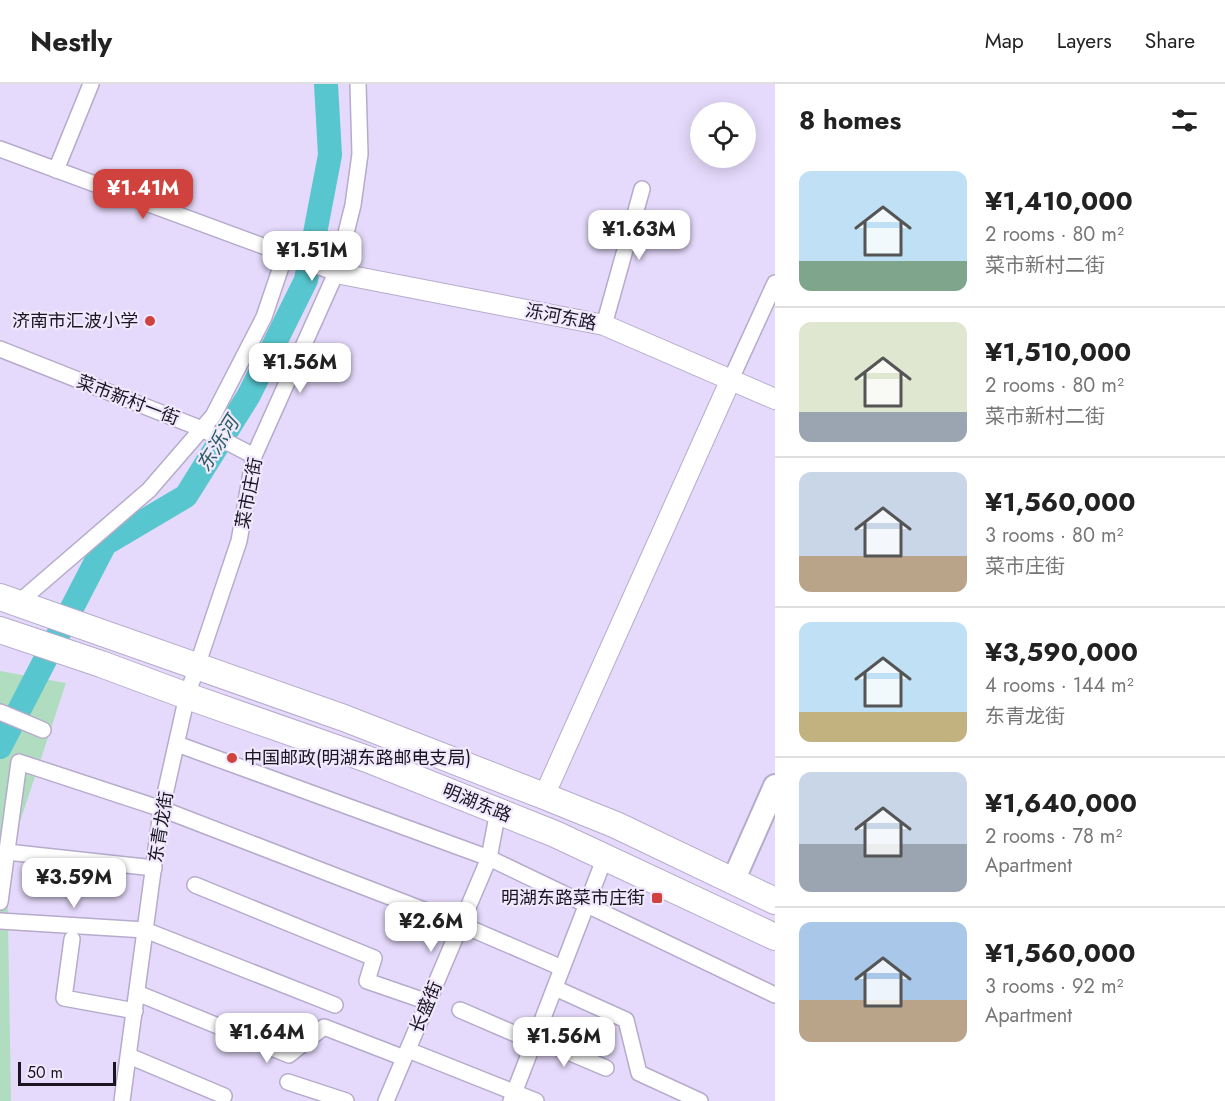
<!DOCTYPE html>
<meta charset="utf-8">
<style>
:root{--surface:#fff;--page:#f2f2f2;--text:#222;--muted:#767676;--line:#e0e0e0;--accent:#d0423d}
body{margin:0;font-family:Jost,"Noto Sans SC",sans-serif;background:var(--page);color:var(--text);height:100vh;display:flex;flex-direction:column;font-size:22px;white-space:nowrap}
*{box-sizing:border-box;margin:0}
p{font-size:20px;color:var(--muted)}
.icon{flex:none;width:33px;height:33px;fill:none;stroke:currentColor;stroke-width:2;stroke-linecap:round;stroke-linejoin:round}
.map{position:relative;flex:1;overflow:hidden}
.sheet{display:flex;flex-direction:column;background:var(--surface);width:450px}
.sheet>*{flex:none}
.fabs{position:absolute;left:690px;top:18px;display:grid;gap:12px}
.fabs a{display:grid;place-items:center;width:66px;height:66px;border-radius:50%;background:var(--surface);box-shadow:0 3px 15px #0003;font-size:30px}
.scale{position:absolute;left:18px;bottom:15px;width:98px;box-sizing:border-box;padding-left:6px;border:3px solid #1a1521;border-top:0;font-size:16px;line-height:21px;white-space:nowrap;color:#1a1521;-webkit-text-stroke:4px #f0e9fe;paint-order:stroke}
.price{position:absolute;translate:-50% -51px;padding:0 14px;border-radius:12px;background:#fff;color:#222;font-size:20px;line-height:39px;filter:drop-shadow(0 2px 3px #0008)}
.price::after{content:'';position:absolute;left:50%;top:36px;width:18px;height:14px;margin-left:-9px;background:inherit;clip-path:polygon(0 0,100% 0,50% 100%)}
.price.active{background:var(--accent);color:#fff}
ul{padding:0;list-style:none}
li{display:flex;align-items:center;gap:18px;height:150px;padding:0 24px}
li+li{border-top:2px solid var(--line)}
li span{display:grid;place-items:center;flex:none;width:168px;height:120px;border-radius:12px;color:#555}
li>.icon{margin-inline-start:auto}
span .icon{width:72px;height:72px;fill:#fffc;stroke-width:1}
li b{font-size:26px}
h2{display:flex;justify-content:space-between;align-items:center;height:72px;padding:0 24px;font-size:26px}
header{display:flex;align-items:center;gap:36px;box-sizing:border-box;height:84px;padding:0 30px;background:var(--surface);border-bottom:2px solid var(--line)}
header strong{font-size:28px}
nav{display:flex;gap:33px;margin-inline-start:auto;font-size:21px}
main{display:flex;flex:1;min-height:0}
.map>svg:first-child{display:block}
.green{fill:#b0ddc0}
.lines{fill:none;stroke-linecap:round;stroke-linejoin:round}
.river{stroke:#58c6ce;stroke-width:24}
.minor-casing{stroke:#b6abcb;stroke-width:18}
.tertiary-casing{stroke:#b6abcb;stroke-width:22}
.secondary-casing{stroke:#b6abcb;stroke-width:26}
.primary-casing{stroke:#b6abcb;stroke-width:28}
.minor{stroke:#fff;stroke-width:15}
.tertiary{stroke:#fff;stroke-width:20}
.secondary{stroke:#fff;stroke-width:22}
.primary{stroke:#fff;stroke-width:26}
.poi-dot{fill:#d0423d;stroke:#f0e9fe;stroke-width:2}
.labels{text-anchor:middle;dominant-baseline:central;stroke-width:4.5;stroke-linejoin:round;paint-order:stroke}
.street-label{font-size:18px;fill:#1a1521;stroke:#f0e9fe}
.poi-label{font-size:18px;fill:#1a1521;stroke:#f0e9fe;text-anchor:end}
.water-label{font-size:20px;font-style:italic;fill:#2d5d60;stroke:#f0e9fe}
</style>
<header>
<strong>Nestly</strong>
<nav><a>Map</a><a>Layers</a><a>Share</a></nav>
</header>
<main>
<div class="map">
<svg width="775" height="1017" viewBox="0 0 775 1017">
<rect width="100%" height="100%" fill="#e5dafb"/>
<path class="green" d="M 0,587 L 66,599 L 7,777 L 11,1017 L 0,1017 Z"/>
<g class="lines">
<path class="river" d="M 0,663 L 105,460 L 186,412 L 249,311 L 306,196 L 330,71 L 326,0"/>
<defs>
<g id="minor">
<path d="M 0,65 L 336,189"/>
<path d="M 56,86 L 91,0"/>
<path d="M 604,241 L 642,105"/>
<path d="M 0,265 L 202,345 L 254,372"/>
<path d="M 731,295 L 775,199"/>
<path d="M 18,519 L 149,406 L 213,332 L 264,233 L 285,171"/>
<path d="M 0,628 L 43,646"/>
<path d="M 177,660 L 489,774 L 775,911"/>
<path d="M 7,768 L 154,784"/>
<path d="M 195,801 L 374,874 L 367,897 L 428,918"/>
<path d="M 0,818 L 19,678 L 162,725 L 460,840 L 562,884"/>
<path d="M 0,837 L 145,846 L 335,921"/>
<path d="M 72,855 L 64,914 L 135,927"/>
<path d="M 555,904 L 626,936 L 639,989 L 700,1017"/>
<path d="M 137,909 L 289,971 L 324,943 L 404,974"/>
<path d="M 460,926 L 534,958"/>
<path d="M 535,954 L 606,984"/>
<path d="M 408,966 L 536,1017"/>
<path d="M 129,972 L 224,1012"/>
<path d="M 288,998 L 346,1017"/>
<path d="M 122,1017 L 161,728 L 187,612 L 239,457 L 254,372 L 336,189 L 353,121 L 360,70 L 358,0"/>
<path d="M 386,1017 L 489,774 L 498,727"/>
<path d="M 511,1017 L 605,773"/>
</g>
<g id="tertiary">
<path d="M 336,189 L 604,241 L 775,315"/>
<path d="M 544,712 L 731,295"/>
</g>
<path id="secondary" d="M 733,797 L 775,702"/>
<g id="primary">
<path d="M 0,513 L 344,634 L 544,712 L 616,741 L 775,817"/>
<path d="M 0,546 L 101,580 L 187,612 L 367,675 L 555,750 L 775,853"/>
</g>
</defs>
<use href="#minor" class="minor-casing"/>
<use href="#tertiary" class="tertiary-casing"/>
<use href="#secondary" class="secondary-casing"/>
<use href="#primary" class="primary-casing"/>
<use href="#minor" class="minor"/>
<use href="#tertiary" class="tertiary"/>
<use href="#secondary" class="secondary"/>
<use href="#primary" class="primary"/>
</g>
<g class="poi-dot">
<circle cx="150" cy="237" r="6"/>
<circle cx="232" cy="674" r="6"/>
<rect x="651" y="808" width="12" height="12" rx="3"/>
</g>
<g class="labels">
<g class="street-label">
<text transform="translate(561 233) rotate(11)">泺河东路</text>
<text transform="translate(128 316) rotate(21)">菜市新村一街</text>
<text transform="translate(249 409) rotate(-79)">菜市庄街</text>
<text transform="translate(477 719) rotate(22)">明湖东路</text>
<text transform="translate(161 743) rotate(-81)">东青龙街</text>
<text transform="translate(426 923) rotate(-67)">长盛街</text>
</g>
<g class="poi-label">
<text x="138" y="237">济南市汇波小学</text>
<text x="244" y="674" text-anchor="start">中国邮政(明湖东路邮电支局)</text>
<text x="645" y="814">明湖东路菜市庄街</text>
</g>
<g class="water-label">
<text transform="translate(218 360) rotate(-58)">东泺河</text>
</g>
</g>
</svg>
<div class="fabs">
<a><svg class="icon" aria-label="locate" viewBox="0 0 24 24"><circle cx="12" cy="12" r="6"/><path d="M12 2v4M12 18v4M2 12h4M18 12h4"/></svg></a>
</div>
<div class="scale">50 m</div>
<b class="price active" style="left:143px;top:136px">¥1.41M</b>
<b class="price" style="left:639px;top:177px">¥1.63M</b>
<b class="price" style="left:312px;top:198px">¥1.51M</b>
<b class="price" style="left:300px;top:310px">¥1.56M</b>
<b class="price" style="left:74px;top:825px">¥3.59M</b>
<b class="price" style="left:431px;top:869px">¥2.6M</b>
<b class="price" style="left:267px;top:980px">¥1.64M</b>
<b class="price" style="left:564px;top:984px">¥1.56M</b>
</div>
<section class="sheet">
<h2>8 homes<svg class="icon" aria-label="filters" viewBox="0 0 24 24"><path d="M4 7h16M4 17h16"/><circle cx="9" cy="7" r="2"/><circle cx="15" cy="17" r="2"/></svg></h2>
<ul>
<li><span style="background:linear-gradient(#bfe0f5 75%,#7fa58c 0)"><svg class="icon" aria-label="home" viewBox="0 0 24 24"><path d="M3 11l9-7 9 7M6 9v11h12V9"/></svg></span><div><b>¥1,410,000</b><p>2 rooms · 80 m²</p><p>菜市新村二街</p></div></li>
<li><span style="background:linear-gradient(#dfe7d0 75%,#9aa5b1 0)"><svg class="icon" aria-label="home" viewBox="0 0 24 24"><path d="M3 11l9-7 9 7M6 9v11h12V9"/></svg></span><div><b>¥1,510,000</b><p>2 rooms · 80 m²</p><p>菜市新村二街</p></div></li>
<li><span style="background:linear-gradient(#c9d6e8 70%,#b9a48a 0)"><svg class="icon" aria-label="home" viewBox="0 0 24 24"><path d="M3 11l9-7 9 7M6 9v11h12V9"/></svg></span><div><b>¥1,560,000</b><p>3 rooms · 80 m²</p><p>菜市庄街</p></div></li>
<li><span style="background:linear-gradient(#bfe0f5 75%,#c2b280 0)"><svg class="icon" aria-label="home" viewBox="0 0 24 24"><path d="M3 11l9-7 9 7M6 9v11h12V9"/></svg></span><div><b>¥3,590,000</b><p>4 rooms · 144 m²</p><p>东青龙街</p></div></li>
<li><span style="background:linear-gradient(#c9d6e8 60%,#9aa5b1 0)"><svg class="icon" aria-label="home" viewBox="0 0 24 24"><path d="M3 11l9-7 9 7M6 9v11h12V9"/></svg></span><div><b>¥1,640,000</b><p>2 rooms · 78 m²</p><p>Apartment</p></div></li>
<li><span style="background:linear-gradient(#a9c7e8 65%,#b9a48a 0)"><svg class="icon" aria-label="home" viewBox="0 0 24 24"><path d="M3 11l9-7 9 7M6 9v11h12V9"/></svg></span><div><b>¥1,560,000</b><p>3 rooms · 92 m²</p><p>Apartment</p></div></li>
</ul>
</section>
</main>
